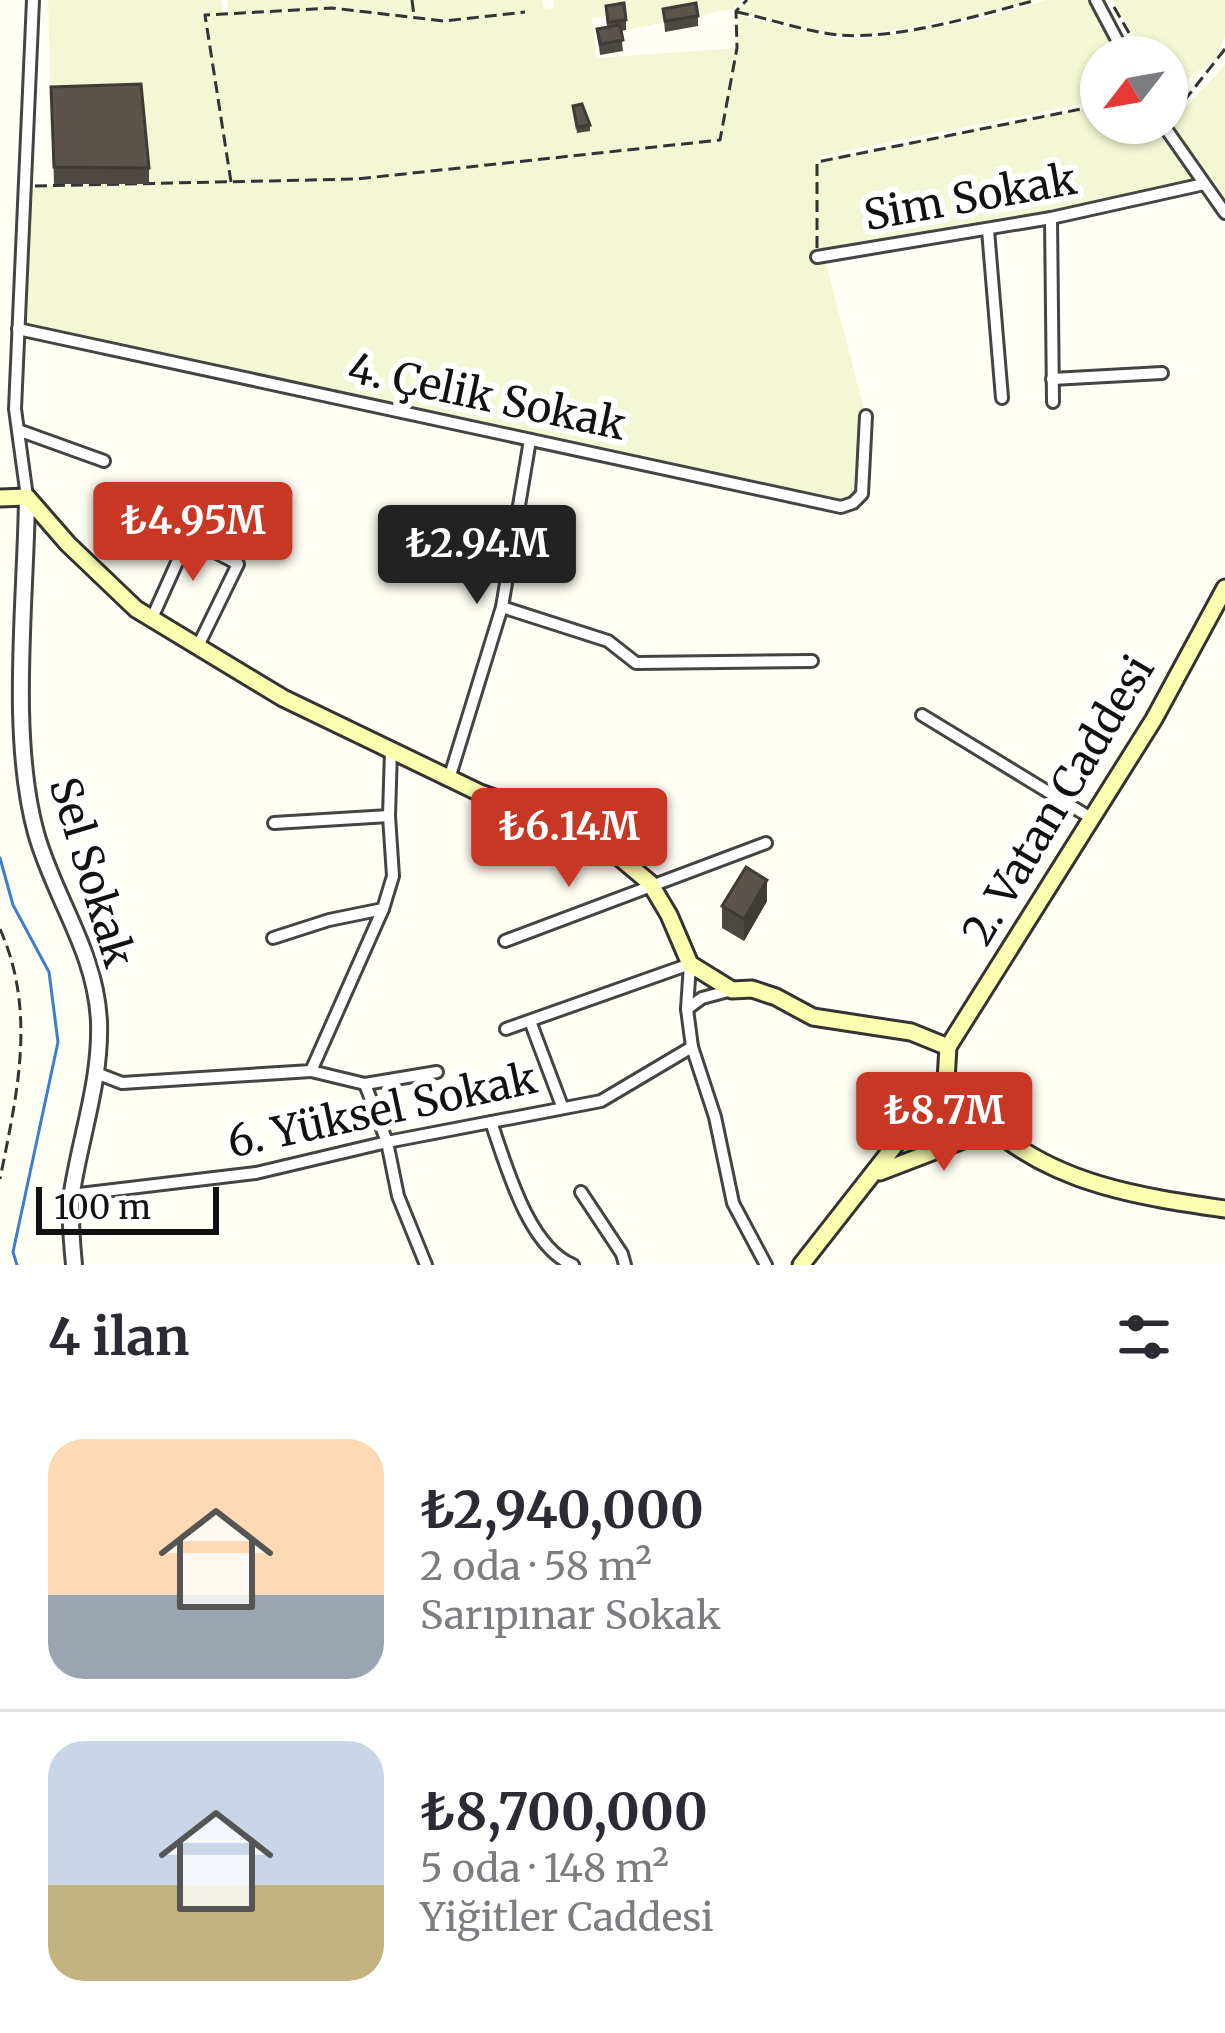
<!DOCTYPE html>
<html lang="tr">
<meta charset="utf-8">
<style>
:root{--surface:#fff;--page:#f7f7f7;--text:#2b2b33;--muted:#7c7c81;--line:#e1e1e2;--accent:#c73723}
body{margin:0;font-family:Merriweather,serif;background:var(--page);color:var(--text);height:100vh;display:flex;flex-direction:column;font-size:45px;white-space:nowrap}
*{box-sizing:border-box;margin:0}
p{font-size:39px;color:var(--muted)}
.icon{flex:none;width:66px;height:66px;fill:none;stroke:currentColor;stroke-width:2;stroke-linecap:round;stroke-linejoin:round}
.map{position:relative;height:1265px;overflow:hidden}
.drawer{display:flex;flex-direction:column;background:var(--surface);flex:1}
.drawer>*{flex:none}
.needle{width:78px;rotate:239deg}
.buttons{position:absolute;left:1080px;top:36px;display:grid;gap:24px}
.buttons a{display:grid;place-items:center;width:108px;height:108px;border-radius:50%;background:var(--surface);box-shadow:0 3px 9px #0004;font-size:60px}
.scale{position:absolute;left:36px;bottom:30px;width:183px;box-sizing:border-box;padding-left:12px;border:6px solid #111;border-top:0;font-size:33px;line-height:42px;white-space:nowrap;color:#111;-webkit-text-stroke:9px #fff;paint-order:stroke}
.price{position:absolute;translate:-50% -102px;padding:0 27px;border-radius:12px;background:var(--accent);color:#fff;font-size:39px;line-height:78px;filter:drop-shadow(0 3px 6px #0008)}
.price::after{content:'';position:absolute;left:50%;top:72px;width:36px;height:27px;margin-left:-18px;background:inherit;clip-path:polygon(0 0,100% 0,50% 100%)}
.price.selected{background:#222;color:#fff}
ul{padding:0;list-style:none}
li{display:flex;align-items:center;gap:36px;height:300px;padding:0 48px}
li+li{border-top:3px solid var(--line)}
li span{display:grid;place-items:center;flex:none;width:336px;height:240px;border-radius:36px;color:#555}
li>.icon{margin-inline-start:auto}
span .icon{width:144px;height:144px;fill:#fffc;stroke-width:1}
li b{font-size:51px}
h2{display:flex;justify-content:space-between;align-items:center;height:144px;padding:0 48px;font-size:51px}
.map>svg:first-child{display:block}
.farmland{fill:#f4f7d3}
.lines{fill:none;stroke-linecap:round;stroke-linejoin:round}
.stream{stroke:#3c7dd2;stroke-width:3}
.minor-casing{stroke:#444;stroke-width:16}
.tertiary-casing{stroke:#444;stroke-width:20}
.secondary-casing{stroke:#333;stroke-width:21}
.path{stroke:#333;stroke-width:3;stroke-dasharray:12 6;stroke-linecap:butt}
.minor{stroke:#fff;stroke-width:10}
.tertiary{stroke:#fff;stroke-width:14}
.secondary{stroke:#fbffb0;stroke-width:15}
.wall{fill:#4d4842}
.shaded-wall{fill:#3f3b36}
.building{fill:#5a544d;stroke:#3f3b36;stroke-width:3}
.labels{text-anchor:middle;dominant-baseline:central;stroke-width:12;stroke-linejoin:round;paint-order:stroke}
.street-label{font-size:42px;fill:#111;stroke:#fff}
</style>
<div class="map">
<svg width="1225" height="1265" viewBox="0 0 1225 1265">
<rect width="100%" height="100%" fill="#fffff5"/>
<g class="farmland">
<path d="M 48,0 L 221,0 L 224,14 L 228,13 L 227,0 L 542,0 L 544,9 L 554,8 L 553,0 L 741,0 L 732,9 L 626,30 L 623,14 L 592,18 L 596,58 L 736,48 L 738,15 L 838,39 L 862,39 L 977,20 L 1047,0 L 1093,0 L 1123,57 L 1101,57 L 1101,100 L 820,156 L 819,160 L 1101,105 L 1101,123 L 1162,123 L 1176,142 L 1170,124 L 1225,65 L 1225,202 L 1178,146 L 1204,184 L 824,256 L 866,416 L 862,494 L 841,507 L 18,329 L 27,186 L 149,183 L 51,103 Z"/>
<path d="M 747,0 L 1033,0 L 1034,1 L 976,16 L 864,35 L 837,35 L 736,11 Z"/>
<path d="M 1113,0 L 1225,0 L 1225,36 L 1215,60 L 1179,85 L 1167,88 L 1167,57 L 1147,57 Z"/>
</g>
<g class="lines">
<path class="stream" d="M 0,858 L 13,905 L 49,972 L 58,1042 L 13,1252 L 17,1265"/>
<defs>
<g id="minor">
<path d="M 1096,0 L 1126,57"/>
<path d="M 1162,123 L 1225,213"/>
<path d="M 1051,218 L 1053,402"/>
<path d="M 988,230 L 1002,398"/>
<path d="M 817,257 L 1051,218 L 1204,184"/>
<path d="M 18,329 L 841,507 L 853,503 L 862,494 L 866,416"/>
<path d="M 1052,379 L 1162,373"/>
<path d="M 18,430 L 104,461"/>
<path d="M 27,497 L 15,409 L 33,0"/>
<path d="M 502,607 L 608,641 L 636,663 L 812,661"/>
<path d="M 152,618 L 188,538 L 238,564 L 198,646"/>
<path d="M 922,715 L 1091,818"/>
<path d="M 449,779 L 502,607 L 530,440"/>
<path d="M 274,823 L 389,816"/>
<path d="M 273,938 L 329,920 L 383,909"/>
<path d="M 505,941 L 766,843"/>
<path d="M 687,1009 L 702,998 L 732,990"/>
<path d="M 530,1021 L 562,1106"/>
<path d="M 506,1029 L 690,964 L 687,1009 L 692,1047 L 715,1117 L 733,1203 L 766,1265"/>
<path d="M 311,1071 L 365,1084 L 437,1072"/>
<path d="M 96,1073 L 122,1083 L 311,1071 L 383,909 L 393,876 L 389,816 L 391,750"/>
<path d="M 365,1084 L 387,1142 L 398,1196 L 426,1265"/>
<path d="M 491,1122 C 506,1165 528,1247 573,1265"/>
<path d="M 581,1192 L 622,1254 L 625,1265"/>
<path d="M 71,1195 L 256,1173 L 387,1142 L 601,1101 L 692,1047"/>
</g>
<path id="tertiary" d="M 27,497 C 26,599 9,735 36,833 C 54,898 96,951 99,1022 C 101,1080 81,1135 72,1192 C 69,1215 72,1242 74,1265"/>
<g id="secondary">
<path d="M 0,498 L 27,497 L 68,544 L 136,609 L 283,698 L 480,793 L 589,832 L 650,883 L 669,915 L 690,964 L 732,990 L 752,989 L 776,997 L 813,1017 L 911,1032 L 948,1047"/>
<path d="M 946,1080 C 961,1096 975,1113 991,1127 C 1057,1185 1142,1197 1225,1209"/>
<path d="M 880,1172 L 992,1129"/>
<path d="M 801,1265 L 946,1080 L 948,1047 L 1154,719 L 1225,588"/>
</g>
</defs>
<use href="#minor" class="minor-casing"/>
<use href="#tertiary" class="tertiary-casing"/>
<use href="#secondary" class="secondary-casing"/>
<g class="path">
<path d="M 412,0 L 414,16"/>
<path d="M 1114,7 L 1143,57"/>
<path d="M 737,12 C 771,19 806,32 840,35 C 895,40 982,15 1036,0"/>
<path d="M 1167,91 L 1187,91"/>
<path d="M 1173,115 L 1225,49"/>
<path d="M 231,182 L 205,15 L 332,8 L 444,21 L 525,12"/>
<path d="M 35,186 L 357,179 L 720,140 L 737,48 L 736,11 L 747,0"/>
<path d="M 817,248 L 817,162 L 1101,105"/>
<path d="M 0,929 C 37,1012 17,1094 0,1179"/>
</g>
<use href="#minor" class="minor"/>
<use href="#tertiary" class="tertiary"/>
<use href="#secondary" class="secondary"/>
</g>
<g class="wall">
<path d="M 606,6 L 626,20 L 626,30 L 621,31 L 623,51 L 600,55 L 597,29 L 607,27 Z"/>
<path d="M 663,9 L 698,16 L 698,26 L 665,32 Z"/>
<path d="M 51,87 L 149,168 L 149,184 L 54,184 Z"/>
<path d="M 573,106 L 590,125 L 590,131 L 577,133 Z"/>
<path d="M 767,901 L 744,941 L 722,928 L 722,906 Z"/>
</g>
<path class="shaded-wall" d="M 767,880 L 767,901 L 744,941 L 744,919 Z"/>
<g class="building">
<path d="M 624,3 L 626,20 L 608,22 L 606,6 Z"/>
<path d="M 696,3 L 698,16 L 665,21 L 663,9 Z"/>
<path d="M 620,25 L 623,40 L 600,44 L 597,29 Z"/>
<path d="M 141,84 L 149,168 L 54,167 L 51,87 Z"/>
<path d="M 582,104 L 590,125 L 577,127 L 573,106 Z"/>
<path d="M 746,867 L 767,880 L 744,919 L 722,906 Z"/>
</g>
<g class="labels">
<g class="street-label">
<text transform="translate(970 197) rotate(-10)">Sim Sokak</text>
<text transform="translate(487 396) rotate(12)">4. Çelik Sokak</text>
<text transform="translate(1058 800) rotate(-59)">2. Vatan Caddesi</text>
<text transform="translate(92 872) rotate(73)">Sel Sokak</text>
<text transform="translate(382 1110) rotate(-12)">6. Yüksel Sokak</text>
</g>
</g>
</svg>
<div class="buttons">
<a><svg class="needle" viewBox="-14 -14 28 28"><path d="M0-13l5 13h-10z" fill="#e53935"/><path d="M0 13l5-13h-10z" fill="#7c7c81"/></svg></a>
</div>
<div class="scale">100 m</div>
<b class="price" style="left:193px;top:584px">₺4.95M</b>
<b class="price selected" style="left:477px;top:607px">₺2.94M</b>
<b class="price" style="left:569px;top:890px">₺6.14M</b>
<b class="price" style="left:944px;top:1174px">₺8.7M</b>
</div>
<section class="drawer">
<h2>4 ilan<svg class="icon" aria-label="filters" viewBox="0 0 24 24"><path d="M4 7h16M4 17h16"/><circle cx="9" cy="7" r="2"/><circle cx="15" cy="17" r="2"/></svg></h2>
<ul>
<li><span style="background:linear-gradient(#ffd9b3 65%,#9aa5b1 0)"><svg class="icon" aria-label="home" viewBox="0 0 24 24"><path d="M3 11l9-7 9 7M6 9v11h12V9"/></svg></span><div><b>₺2,940,000</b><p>2 oda · 58 m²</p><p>Sarıpınar Sokak</p></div></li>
<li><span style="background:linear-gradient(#c9d6e8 60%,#c2b280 0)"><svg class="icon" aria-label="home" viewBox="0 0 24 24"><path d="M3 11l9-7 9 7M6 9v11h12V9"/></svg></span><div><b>₺8,700,000</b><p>5 oda · 148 m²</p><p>Yiğitler Caddesi</p></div></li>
</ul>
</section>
